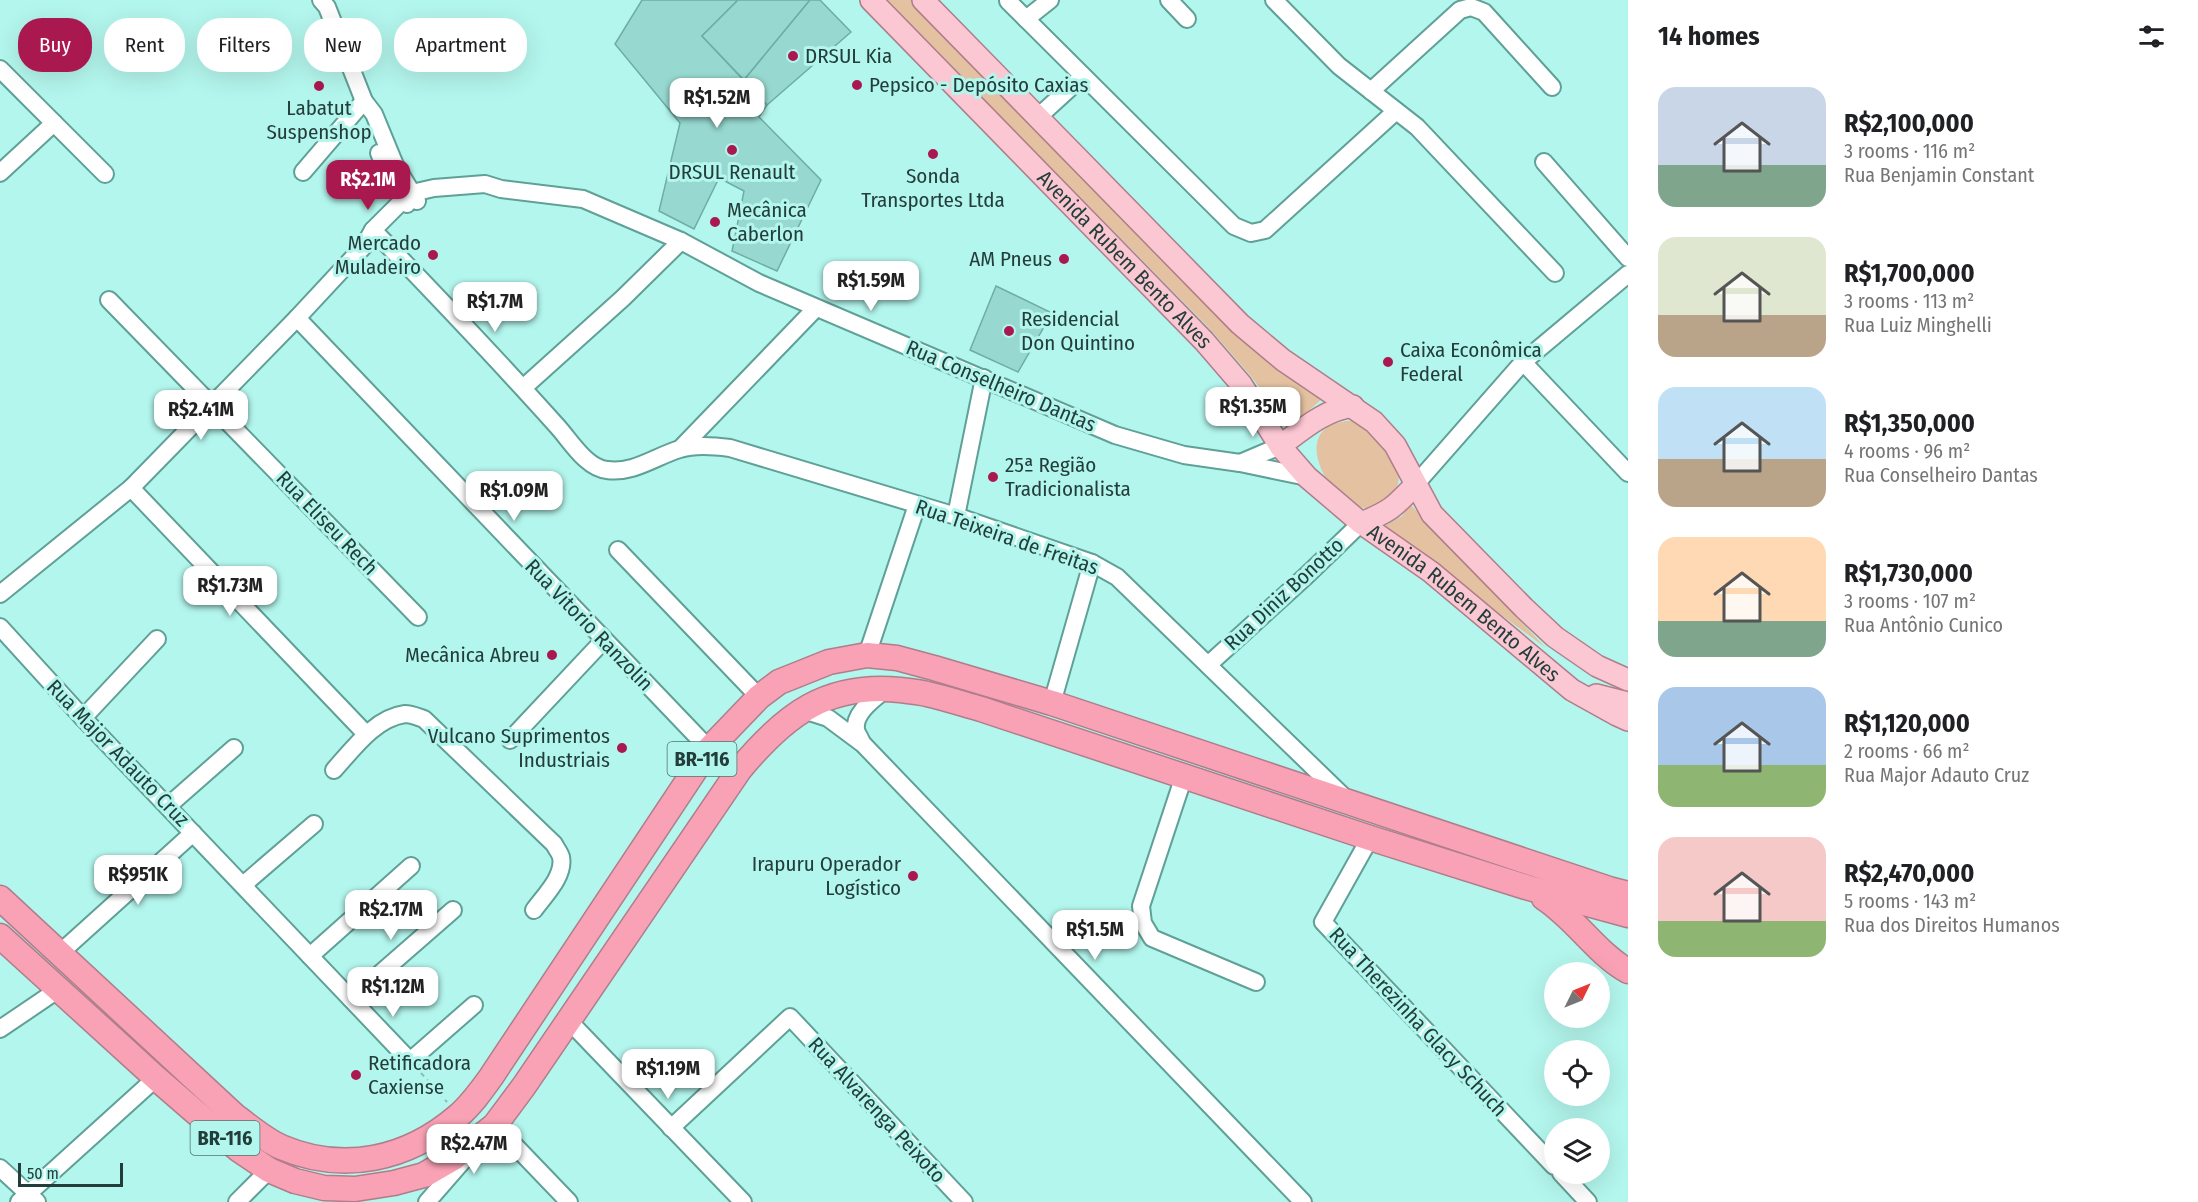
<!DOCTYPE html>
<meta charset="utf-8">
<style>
:root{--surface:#fff;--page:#f6f6f6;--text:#202124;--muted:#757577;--accent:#aa1850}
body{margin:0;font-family:"Fira Sans Condensed",sans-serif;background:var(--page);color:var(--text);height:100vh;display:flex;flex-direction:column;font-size:22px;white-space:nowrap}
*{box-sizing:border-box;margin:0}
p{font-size:20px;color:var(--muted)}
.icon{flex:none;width:33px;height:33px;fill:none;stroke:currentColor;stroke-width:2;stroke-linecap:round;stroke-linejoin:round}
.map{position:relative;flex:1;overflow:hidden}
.sheet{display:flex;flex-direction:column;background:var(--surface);width:570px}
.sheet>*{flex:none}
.guide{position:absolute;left:18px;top:18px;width:570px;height:54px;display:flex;gap:12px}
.needle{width:39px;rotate:47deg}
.controls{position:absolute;left:1544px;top:962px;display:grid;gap:12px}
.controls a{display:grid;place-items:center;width:66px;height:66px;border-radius:50%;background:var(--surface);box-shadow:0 6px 24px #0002;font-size:30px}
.scale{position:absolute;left:18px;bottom:15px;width:105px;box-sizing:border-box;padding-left:6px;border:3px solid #233e3a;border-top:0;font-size:16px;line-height:21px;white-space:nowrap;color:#233e3a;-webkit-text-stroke:4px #b3f6ed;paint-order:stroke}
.price{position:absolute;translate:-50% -51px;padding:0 14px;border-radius:12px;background:#fff;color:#222;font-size:20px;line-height:39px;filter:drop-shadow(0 2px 3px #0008)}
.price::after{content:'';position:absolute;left:50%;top:36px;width:18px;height:14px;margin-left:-9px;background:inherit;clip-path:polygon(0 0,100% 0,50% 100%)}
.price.selected{background:var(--accent);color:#fff}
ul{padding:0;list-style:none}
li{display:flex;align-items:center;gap:18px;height:150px;padding:0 30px}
li span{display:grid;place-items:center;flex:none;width:168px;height:120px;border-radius:18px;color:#555}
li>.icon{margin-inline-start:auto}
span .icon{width:72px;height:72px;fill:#fffc;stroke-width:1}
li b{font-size:26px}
h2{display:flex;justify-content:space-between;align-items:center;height:72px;padding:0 30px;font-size:26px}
.chip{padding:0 21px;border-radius:24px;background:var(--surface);box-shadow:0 6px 24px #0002;font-size:21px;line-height:54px}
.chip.selected{background:var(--accent);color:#fff}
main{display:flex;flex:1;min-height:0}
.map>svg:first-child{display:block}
.green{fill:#e4c2a1}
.building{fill:#97d9d0;stroke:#6dada5;stroke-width:1.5}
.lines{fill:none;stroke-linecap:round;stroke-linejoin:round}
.minor-casing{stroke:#5fa097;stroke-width:20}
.major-casing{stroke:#ae7e8a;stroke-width:24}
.highway-casing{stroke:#ae7e8a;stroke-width:27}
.path{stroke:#87beb6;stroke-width:2;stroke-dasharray:4.5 4.5;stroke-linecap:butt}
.minor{stroke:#fff;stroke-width:16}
.major{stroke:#fbc7d3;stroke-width:21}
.highway{stroke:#f9a1b5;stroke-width:24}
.poi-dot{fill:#aa1850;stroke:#b3f6ed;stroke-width:2}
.labels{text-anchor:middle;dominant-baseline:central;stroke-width:6;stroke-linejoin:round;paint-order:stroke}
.shield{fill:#b3f6ed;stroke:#4e7570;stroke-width:1.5}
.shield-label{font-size:20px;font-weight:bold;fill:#233e3a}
.poi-label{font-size:21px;fill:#233e3a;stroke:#b3f6ed;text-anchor:start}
.street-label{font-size:21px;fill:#233e3a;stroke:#b3f6ed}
</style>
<main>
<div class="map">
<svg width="1628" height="1202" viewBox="0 0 1628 1202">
<rect width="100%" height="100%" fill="#b3f6ed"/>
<g class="green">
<path d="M 886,0 L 914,0 L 1324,397 L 1305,414 L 1293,432 L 1250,375 L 1209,328 Z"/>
<path d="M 1355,420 C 1363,426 1374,432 1381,439 C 1394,453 1408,480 1391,496 C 1385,501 1375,507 1367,508 C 1336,509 1296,445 1329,426 C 1337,422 1346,421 1355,420 Z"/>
<path d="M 1410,504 L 1546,648 L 1383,527 L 1402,516 Z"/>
</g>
<g class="building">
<path d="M 642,0 L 738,0 L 702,36 L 767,105 L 759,117 L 821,180 L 777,271 L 732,251 L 744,191 L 719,178 L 694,229 L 659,211 L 680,123 L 615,44 Z"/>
<path d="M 738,0 L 810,0 L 744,80 L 702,36 Z"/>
<path d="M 810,0 L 820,0 L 851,32 L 767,105 L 744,80 Z"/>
<path d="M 996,286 L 1052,313 L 1018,372 L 970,350 Z"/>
</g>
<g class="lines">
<defs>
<g id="minor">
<path d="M 321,0 L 327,7 L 364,101 L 374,114 L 395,165 L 417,201"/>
<path d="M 1169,0 L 1187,19"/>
<path d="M 1274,0 L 1339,66 L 1417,127 L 1555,273"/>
<path d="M 1008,1 L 1234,226 L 1251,233 L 1265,230 L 1396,111"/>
<path d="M 1026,19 L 1050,0"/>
<path d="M 0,69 L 105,174"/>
<path d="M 1371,91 L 1460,10 L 1471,7 L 1484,12 L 1552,87"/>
<path d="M 1037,118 L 1083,76"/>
<path d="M 379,153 L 389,177 L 407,204"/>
<path d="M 1544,162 L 1628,258"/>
<path d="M 303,172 L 364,101"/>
<path d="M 0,173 L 54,123"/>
<path d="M 373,230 C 435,294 497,359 557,426 C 570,440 586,468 607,470 C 633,474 656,456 680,449 C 695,444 715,446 730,448 L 956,516 L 1092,563 L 1117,577 L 1345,798"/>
<path d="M 109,300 L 418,617"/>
<path d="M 297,318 L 709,749"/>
<path d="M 1523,362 L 1628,473"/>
<path d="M 523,388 L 623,298 L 681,241"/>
<path d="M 681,448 L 816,308"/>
<path d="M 1240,463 L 1280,446"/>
<path d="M 1415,485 L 1523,362 L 1628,274"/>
<path d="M 131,488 L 366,734"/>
<path d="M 956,516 L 984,378"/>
<path d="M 618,550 L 759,697"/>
<path d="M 0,594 L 131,488 L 297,318 L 364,246 L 373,230 L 403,200 L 412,193 L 434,188 L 485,184 L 501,189 L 583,199 L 681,241 L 759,283 L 1115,435 L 1184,455 L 1240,463 L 1307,477"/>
<path d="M 0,627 L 83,718 L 410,1061 L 474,1005"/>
<path d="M 867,655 L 917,505"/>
<path d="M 1208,665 L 1306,576 L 1361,523"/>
<path d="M 1052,703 L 1092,563"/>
<path d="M 803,710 L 828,718 L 863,744 L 1303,1202"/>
<path d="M 83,718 L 157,639"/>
<path d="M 510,740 L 603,641"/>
<path d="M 862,743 C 861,739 857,734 856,730 C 853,713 875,698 886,689"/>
<path d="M 334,770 C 353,749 375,718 405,714 C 411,714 418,717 424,719 L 554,844 C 556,848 560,853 561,857 C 565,876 544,896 534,910"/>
<path d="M 1184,776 L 1141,906 L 1143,923 L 1152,938 L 1256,982"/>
<path d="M 168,806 L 234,748"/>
<path d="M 1370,838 L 1323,922 L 1554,1166"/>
<path d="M 243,885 L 314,824"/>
<path d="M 60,953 L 193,833"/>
<path d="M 310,956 L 411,866"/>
<path d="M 351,999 L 453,910"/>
<path d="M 569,1021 L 743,1202"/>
<path d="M 0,1029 L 59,989"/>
<path d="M 671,1128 L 790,1017 L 964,1202"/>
<path d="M 489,1131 L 495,1125 L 569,1202"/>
<path d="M 0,1168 L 37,1202"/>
<path d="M 1561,1173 L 1588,1202"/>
<path d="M 19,1202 L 156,1078"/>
<path d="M 237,1202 L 269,1170"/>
<path d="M 427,1202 L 468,1155"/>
</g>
<g id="major">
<path id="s1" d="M 871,0 L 1204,341 L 1241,384 L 1280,446 L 1307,477 L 1361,523 L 1431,572 L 1572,690 L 1617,715 L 1628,720"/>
<path d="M 923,0 L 1240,324 L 1283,360 L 1374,422 L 1395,445 L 1432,514 L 1524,608 L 1555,637 L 1597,666 L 1628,680"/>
<path d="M 1280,446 C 1303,429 1324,410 1353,406"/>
<path d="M 1361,523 C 1391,511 1394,507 1415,485"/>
<path d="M 1596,695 L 1628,703"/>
</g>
<g id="highway">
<path d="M 0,898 L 235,1116 C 250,1127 265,1140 281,1147 C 344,1174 408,1159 458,1116 C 471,1105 481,1091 491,1077 L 709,749 L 759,697 L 779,682 L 829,662 L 867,655 L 897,658 L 934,668 L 1052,703 L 1609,889 L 1628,894"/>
<path d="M 1544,898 C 1576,919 1596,953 1628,971"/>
<path d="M 0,936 L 156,1078 L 238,1149 L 269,1170 L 295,1181 L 324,1188 L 355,1189 L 394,1183 L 424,1175 L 455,1157 L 495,1125 L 524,1086 L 740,769 C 785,715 826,683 900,690 C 909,691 919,692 927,694 C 945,698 963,704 981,709 L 1370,838 L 1526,887 L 1628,915"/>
</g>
</defs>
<use href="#minor" class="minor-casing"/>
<use href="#major" class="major-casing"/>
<use href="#highway" class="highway-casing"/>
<path class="path" d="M 421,1073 L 447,1102"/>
<use href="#minor" class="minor"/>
<use href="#major" class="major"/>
<use href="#highway" class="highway"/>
</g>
<g class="poi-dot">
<circle cx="793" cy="56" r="6"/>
<circle cx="857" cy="85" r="6"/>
<circle cx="319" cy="86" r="6"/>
<circle cx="732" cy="150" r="6"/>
<circle cx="933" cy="154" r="6"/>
<circle cx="715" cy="222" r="6"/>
<circle cx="433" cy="255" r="6"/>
<circle cx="1064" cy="259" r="6"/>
<circle cx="1009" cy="331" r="6"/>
<circle cx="1388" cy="362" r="6"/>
<circle cx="993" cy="477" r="6"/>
<circle cx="552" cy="655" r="6"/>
<circle cx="622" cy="748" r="6"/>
<circle cx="913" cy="876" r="6"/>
<circle cx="356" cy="1075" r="6"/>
</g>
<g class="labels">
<g class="shield">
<rect x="667.5" y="742" width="69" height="34" rx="4.5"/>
<rect x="190.5" y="1121" width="69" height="34" rx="4.5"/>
</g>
<g class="shield-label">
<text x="702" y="759">BR-116</text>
<text x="225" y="1138">BR-116</text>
</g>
<g class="poi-label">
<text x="805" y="56">DRSUL Kia</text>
<text x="869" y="85">Pepsico - Depósito Caxias</text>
<text x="319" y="108" text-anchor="middle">Labatut<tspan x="319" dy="24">Suspenshop</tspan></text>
<text x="732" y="172" text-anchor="middle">DRSUL Renault</text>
<text x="933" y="176" text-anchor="middle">Sonda<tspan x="933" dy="24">Transportes Ltda</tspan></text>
<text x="727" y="210">Mecânica<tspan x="727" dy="24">Caberlon</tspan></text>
<text x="421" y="243" text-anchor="end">Mercado<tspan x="421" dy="24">Muladeiro</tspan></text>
<text x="1052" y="259" text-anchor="end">AM Pneus</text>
<text x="1021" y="319">Residencial<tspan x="1021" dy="24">Don Quintino</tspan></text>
<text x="1400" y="350">Caixa Econômica<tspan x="1400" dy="24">Federal</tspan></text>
<text x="1005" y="465">25ª Região<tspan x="1005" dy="24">Tradicionalista</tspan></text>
<text x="540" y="655" text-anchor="end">Mecânica Abreu</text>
<text x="610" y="736" text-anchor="end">Vulcano Suprimentos<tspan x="610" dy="24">Industriais</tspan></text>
<text x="901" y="864" text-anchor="end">Irapuru Operador<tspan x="901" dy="24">Logístico</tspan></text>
<text x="368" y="1063">Retificadora<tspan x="368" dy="24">Caxiense</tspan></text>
</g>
<g class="street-label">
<text stroke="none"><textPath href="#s1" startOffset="363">Avenida Rubem Bento Alves</textPath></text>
<text transform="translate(1001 386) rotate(23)">Rua Conselheiro Dantas</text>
<text transform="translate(327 523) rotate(46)">Rua Eliseu Rech</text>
<text transform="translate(1007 537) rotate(19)">Rua Teixeira de Freitas</text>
<text transform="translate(1284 594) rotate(-43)">Rua Diniz Bonotto</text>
<text stroke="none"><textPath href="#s1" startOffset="849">Avenida Rubem Bento Alves</textPath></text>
<text transform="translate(589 625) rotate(46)">Rua Vitorio Ranzolin</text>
<text transform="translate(118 753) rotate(46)">Rua Major Adauto Cruz</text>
<text transform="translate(1418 1022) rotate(47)">Rua Therezinha Glacy Schuch</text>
<text transform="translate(877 1110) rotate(47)">Rua Alvarenga Peixoto</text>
</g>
</g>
</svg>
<div class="controls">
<a><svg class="needle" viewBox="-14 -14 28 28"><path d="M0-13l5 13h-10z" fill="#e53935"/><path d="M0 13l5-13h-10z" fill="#757577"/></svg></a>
<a><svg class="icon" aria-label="locate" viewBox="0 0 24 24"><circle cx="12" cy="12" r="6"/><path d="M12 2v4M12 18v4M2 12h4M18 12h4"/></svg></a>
<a><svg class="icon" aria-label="layers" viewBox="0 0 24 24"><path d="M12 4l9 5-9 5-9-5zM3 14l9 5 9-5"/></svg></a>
</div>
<div class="scale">50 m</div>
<b class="price" style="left:717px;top:129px">R$1.52M</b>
<b class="price selected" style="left:368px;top:211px">R$2.1M</b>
<b class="price" style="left:871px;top:312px">R$1.59M</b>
<b class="price" style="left:495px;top:333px">R$1.7M</b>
<b class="price" style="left:1253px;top:438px">R$1.35M</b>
<b class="price" style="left:201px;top:441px">R$2.41M</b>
<b class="price" style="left:514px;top:522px">R$1.09M</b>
<b class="price" style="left:230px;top:617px">R$1.73M</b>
<b class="price" style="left:138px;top:906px">R$951K</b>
<b class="price" style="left:391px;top:941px">R$2.17M</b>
<b class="price" style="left:1095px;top:961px">R$1.5M</b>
<b class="price" style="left:393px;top:1018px">R$1.12M</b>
<b class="price" style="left:668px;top:1100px">R$1.19M</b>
<b class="price" style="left:474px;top:1175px">R$2.47M</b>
<div class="guide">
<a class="chip selected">Buy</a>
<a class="chip">Rent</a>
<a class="chip">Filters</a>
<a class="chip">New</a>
<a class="chip">Apartment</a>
</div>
</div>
<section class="sheet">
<h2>14 homes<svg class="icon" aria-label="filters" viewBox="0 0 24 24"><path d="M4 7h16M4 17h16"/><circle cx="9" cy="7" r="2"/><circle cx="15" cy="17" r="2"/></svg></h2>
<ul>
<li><span style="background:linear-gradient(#c9d6e8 65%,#7fa58c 0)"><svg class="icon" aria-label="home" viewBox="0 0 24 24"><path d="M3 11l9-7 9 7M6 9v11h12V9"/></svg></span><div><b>R$2,100,000</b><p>3 rooms · 116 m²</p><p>Rua Benjamin Constant</p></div></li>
<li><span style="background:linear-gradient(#dfe7d0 65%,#b9a48a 0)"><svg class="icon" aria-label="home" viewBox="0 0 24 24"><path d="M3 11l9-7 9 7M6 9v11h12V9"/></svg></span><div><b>R$1,700,000</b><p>3 rooms · 113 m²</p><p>Rua Luiz Minghelli</p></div></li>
<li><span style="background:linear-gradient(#bfe0f5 60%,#b9a48a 0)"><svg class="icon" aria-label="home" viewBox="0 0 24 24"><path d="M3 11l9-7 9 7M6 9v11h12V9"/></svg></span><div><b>R$1,350,000</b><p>4 rooms · 96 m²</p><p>Rua Conselheiro Dantas</p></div></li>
<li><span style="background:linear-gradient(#ffd9b3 70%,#7fa58c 0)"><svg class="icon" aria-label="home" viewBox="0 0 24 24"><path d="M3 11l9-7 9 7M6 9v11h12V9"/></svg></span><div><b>R$1,730,000</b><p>3 rooms · 107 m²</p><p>Rua Antônio Cunico</p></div></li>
<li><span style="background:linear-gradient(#a9c7e8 65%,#8fb573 0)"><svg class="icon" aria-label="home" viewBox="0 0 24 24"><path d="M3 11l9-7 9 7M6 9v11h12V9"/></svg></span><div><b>R$1,120,000</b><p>2 rooms · 66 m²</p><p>Rua Major Adauto Cruz</p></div></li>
<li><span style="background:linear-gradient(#f6c9c9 70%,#8fb573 0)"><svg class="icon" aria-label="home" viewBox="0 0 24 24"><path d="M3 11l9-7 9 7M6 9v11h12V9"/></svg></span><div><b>R$2,470,000</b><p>5 rooms · 143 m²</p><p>Rua dos Direitos Humanos</p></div></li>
</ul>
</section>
</main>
